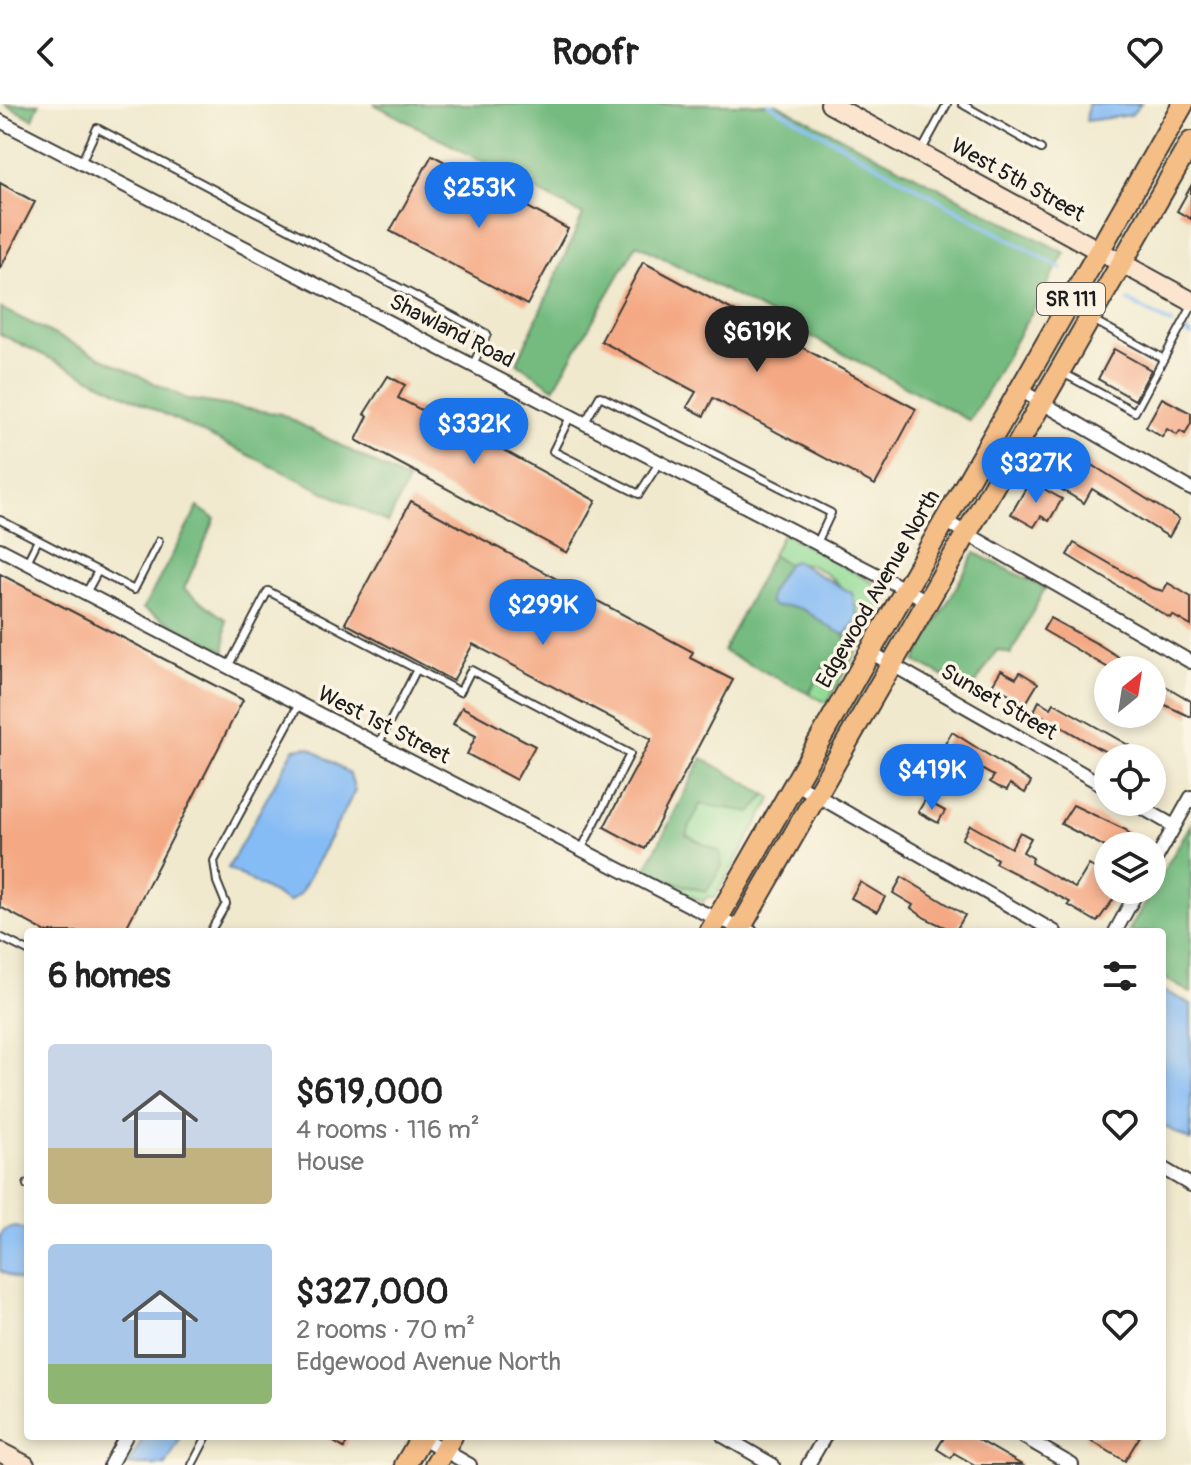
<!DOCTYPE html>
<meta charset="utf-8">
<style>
:root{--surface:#fff;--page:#f2f2f2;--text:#222;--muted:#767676;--accent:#1a73e8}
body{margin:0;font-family:Pangolin,sans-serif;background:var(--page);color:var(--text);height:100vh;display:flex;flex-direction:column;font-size:30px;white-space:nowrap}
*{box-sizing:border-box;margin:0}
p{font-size:26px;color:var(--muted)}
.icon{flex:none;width:44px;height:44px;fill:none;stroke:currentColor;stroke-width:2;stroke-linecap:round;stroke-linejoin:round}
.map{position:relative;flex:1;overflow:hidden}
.sheet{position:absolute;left:24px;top:824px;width:1142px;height:512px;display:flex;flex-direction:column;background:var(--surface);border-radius:8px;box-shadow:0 4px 12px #0003}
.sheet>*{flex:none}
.needle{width:52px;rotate:30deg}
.tools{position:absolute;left:1094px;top:552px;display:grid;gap:16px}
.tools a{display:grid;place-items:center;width:72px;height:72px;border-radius:50%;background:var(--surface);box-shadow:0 4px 12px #0003;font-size:40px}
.price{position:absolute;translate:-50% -68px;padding:0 18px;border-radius:28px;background:var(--accent);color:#fff;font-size:26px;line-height:52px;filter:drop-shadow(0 2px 4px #0008)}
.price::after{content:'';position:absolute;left:50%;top:48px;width:24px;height:18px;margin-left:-12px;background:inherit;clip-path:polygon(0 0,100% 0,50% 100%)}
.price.active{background:#222;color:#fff}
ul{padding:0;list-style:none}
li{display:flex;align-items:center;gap:24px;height:200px;padding:0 24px}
li span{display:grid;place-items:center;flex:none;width:224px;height:160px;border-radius:8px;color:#555}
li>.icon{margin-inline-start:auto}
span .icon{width:96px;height:96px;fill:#fffc;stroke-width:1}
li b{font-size:34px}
h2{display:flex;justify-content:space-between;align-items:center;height:96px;padding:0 24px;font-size:34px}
header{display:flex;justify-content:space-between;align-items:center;height:104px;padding:0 24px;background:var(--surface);font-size:36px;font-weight:700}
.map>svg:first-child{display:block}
.green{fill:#92db97;stroke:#577c5a;stroke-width:2}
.forest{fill:#75bb80;stroke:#486c4e;stroke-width:2}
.water{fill:#86bcf5;stroke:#516c88;stroke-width:2}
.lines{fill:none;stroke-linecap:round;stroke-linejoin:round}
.stream{stroke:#86bcf5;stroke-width:4}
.building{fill:#f4a883}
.lane-casing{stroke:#3c3b37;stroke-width:10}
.street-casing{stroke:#3c3b37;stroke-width:16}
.secondary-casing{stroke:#3c3b37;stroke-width:22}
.primary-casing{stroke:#3c3b37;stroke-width:24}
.lane{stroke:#fff;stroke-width:6}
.street{stroke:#fff;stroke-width:12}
.secondary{stroke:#fbe5cf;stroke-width:18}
.primary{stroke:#f6be87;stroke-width:20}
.labels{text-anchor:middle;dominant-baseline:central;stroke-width:7;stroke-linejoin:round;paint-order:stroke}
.shield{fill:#fcf5e5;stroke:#5f5d58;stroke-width:2}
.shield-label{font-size:20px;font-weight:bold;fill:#1c1c1c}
.street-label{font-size:22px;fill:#1c1c1c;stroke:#fcf5e5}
</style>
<header><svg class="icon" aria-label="back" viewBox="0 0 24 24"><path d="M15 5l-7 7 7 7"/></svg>Roofr<svg class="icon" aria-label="heart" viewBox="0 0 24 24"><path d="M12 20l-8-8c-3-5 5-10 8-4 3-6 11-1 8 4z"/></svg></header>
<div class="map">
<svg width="1191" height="1361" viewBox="0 0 1191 1361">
<rect width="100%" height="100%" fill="#fcf5e5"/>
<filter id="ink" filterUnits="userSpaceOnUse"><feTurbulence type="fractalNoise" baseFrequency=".0125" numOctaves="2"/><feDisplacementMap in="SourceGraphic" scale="16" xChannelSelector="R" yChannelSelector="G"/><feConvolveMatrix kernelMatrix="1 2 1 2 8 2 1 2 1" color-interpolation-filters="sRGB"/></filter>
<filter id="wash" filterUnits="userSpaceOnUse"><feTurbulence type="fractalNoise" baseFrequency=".006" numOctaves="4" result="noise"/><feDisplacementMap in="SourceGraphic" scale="32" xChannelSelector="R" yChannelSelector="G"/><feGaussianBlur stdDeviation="1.8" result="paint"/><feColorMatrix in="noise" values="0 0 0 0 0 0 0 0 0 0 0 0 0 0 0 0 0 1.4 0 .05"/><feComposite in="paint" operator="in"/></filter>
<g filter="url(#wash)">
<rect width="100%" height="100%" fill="#f0e9ce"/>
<g class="green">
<path d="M 783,429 L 883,484 L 886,495 L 827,599 L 809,590 L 824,562 L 847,546 L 846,531 L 858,514 C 856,488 813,451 787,460 L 772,451 Z"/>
<path d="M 766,690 L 772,694 L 715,793 L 707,793 L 703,798 L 644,769 L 706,788 L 720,748 L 685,731 L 700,700 L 752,708 Z"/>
</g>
<g class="forest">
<path d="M 4,0 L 39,0 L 33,15 Z"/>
<path d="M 374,0 L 777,0 L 1065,149 L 970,317 L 637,140 L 554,284 L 517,259 L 583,111 Z"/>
<path d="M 0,204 L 187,295 L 281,310 L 408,377 L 388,419 L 0,230 Z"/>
<path d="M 198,403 L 215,415 L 184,485 L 226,516 L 225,547 L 143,505 Z"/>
<path d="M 975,449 L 1045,484 L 1011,550 L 997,546 L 971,587 L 915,557 Z"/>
<path d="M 772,451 L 787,460 L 770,489 L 775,503 C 812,497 814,521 846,531 L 847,545 L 835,562 L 824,563 L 809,590 L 723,547 Z"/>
<path d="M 702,654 L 766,690 L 752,708 L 700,700 L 686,731 L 720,748 L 722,762 L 706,788 L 644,769 Z"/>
<path d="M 1191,720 L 1191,889 L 1162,873 L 1162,828 L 1128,828 Z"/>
</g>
<g class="water">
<path d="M 1088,0 L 1141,0 L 1131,11 L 1086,17 Z"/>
<path d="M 794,457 L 852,489 L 858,514 L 846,531 C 814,521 812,497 775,503 L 769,498 L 770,489 L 787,460 Z"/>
<path d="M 309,643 L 350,670 L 355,687 L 300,790 L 289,798 L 228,764 L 294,645 Z"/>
<path d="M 1162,886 L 1191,900 L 1191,1037 L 1162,1021 Z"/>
<path d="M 15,1123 L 28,1126 L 28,1181 L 0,1167 L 0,1132 L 4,1126 Z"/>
<path d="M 144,1332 L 173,1332 L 180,1335 L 166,1361 L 128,1361 Z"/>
</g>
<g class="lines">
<g class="stream">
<path d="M 769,0 L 1062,165"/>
<path d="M 1129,197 L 1171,220"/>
<path d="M 1186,228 L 1191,231"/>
</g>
</g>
<g id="blocks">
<g class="building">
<path d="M 432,51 L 568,125 L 527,201 L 390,127 Z"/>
<path d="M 0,79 L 35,98 L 0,165 Z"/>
<path d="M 1191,82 L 1191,115 L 1177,107 Z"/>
<path d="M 643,158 L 916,305 L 875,381 L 713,294 L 704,312 L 687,303 L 696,288 L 601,237 Z"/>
<path d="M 1114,245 L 1151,266 L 1135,296 L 1098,275 Z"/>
<path d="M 388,272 L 405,281 L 398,294 L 433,312 L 441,297 L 504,331 L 498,343 L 596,397 L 567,449 L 356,336 L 368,312 L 364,310 Z"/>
<path d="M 1162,294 L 1191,309 L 1191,319 L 1185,330 L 1180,327 L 1177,331 L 1167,325 L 1162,333 L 1146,323 Z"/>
<path d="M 1078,352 L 1179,415 L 1169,433 L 1092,385 L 1084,399 L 1059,384 Z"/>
<path d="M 1030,377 L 1062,395 L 1049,417 L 1041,412 L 1034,423 L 1011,410 Z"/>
<path d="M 411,397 L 693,548 L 690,554 L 733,576 L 645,745 L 604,723 L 651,635 L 473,540 L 453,577 L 345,519 Z"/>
<path d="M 1074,439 L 1152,484 L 1163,487 L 1168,479 L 1191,493 L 1191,522 L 1172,511 L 1170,514 L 1067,451 Z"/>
<path d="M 0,470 L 243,596 L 124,828 L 46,828 L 0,803 Z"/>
<path d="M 1050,514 L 1098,540 L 1139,566 L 1112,566 L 1043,526 Z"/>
<path d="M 1001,566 L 1016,574 L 1020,568 L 1038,579 L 1026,599 L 992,581 Z"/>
<path d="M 1152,574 L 1191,597 L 1191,613 L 1152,595 Z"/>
<path d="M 1039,597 L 1051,604 L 1054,599 L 1151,654 L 1121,654 L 1098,644 L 1034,607 Z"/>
<path d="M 462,603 L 535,642 L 516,676 L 467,650 L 476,632 L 453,620 Z"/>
<path d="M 952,628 L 1031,678 L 1025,689 L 1010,680 L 1007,686 L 999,683 L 990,678 L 994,672 L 972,660 L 971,663 L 964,659 L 959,667 L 937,654 Z"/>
<path d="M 925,696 L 945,707 L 938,719 L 918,708 Z"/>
<path d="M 1073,701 L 1126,726 L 1130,731 L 1123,742 L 1107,744 L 1061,720 Z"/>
<path d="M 970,721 L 1011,744 L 1020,728 L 1031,734 L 1023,748 L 1033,754 L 1031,759 L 1075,784 L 1089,761 L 1108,772 L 1108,786 L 1120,786 L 1097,818 L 1068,801 L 1070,798 L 995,759 L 997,755 L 962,735 Z"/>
<path d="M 902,773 L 965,811 L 955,828 L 925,814 L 911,804 L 913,801 L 893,789 Z"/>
<path d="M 860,778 L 885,793 L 877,808 L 851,794 Z"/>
<path d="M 324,1332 L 350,1332 L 344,1344 Z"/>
<path d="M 945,1332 L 972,1332 L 1022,1361 L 975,1361 L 954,1349 L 951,1354 L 937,1345 Z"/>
<path d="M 1083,1332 L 1140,1332 L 1125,1357 Z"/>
</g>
</g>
</g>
<g filter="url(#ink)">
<use href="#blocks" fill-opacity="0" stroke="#3c3b37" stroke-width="2"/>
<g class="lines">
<defs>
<g id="lane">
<path d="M 962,0 L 1041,45"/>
<path d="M 922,46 L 947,0"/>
<path d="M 81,59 L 97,24 L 487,230 L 473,261"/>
<path d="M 1093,216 L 1162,254"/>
<path d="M 1063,269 L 1135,308 L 1191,204"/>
<path d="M 570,313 L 553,347 L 639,390 L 659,359"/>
<path d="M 584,320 L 600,292 L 831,409 L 817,439"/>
<path d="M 0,416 L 98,467 L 86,489"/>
<path d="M 27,458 L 38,436"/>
<path d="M 98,467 L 134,486 L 159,437"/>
<path d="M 228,563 L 268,487 L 460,588 L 471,566 L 630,650 L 581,746"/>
<path d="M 378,641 L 417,565"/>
<path d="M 210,828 L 226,800 L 217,778 L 214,757 L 299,600"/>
<path d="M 0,833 L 28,847"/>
<path d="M 27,1081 L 28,1079"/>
<path d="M 192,1361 L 207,1332"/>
</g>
<g id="street">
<path d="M 0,17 L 928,497"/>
<path d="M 1020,286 L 1191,385"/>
<path d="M 945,417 L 1191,558"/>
<path d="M 0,445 L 702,808 L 751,828"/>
<path d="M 870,548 L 1108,684"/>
<path d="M 795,679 L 1055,828"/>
<path d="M 1132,698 L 1174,722"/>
<path d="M 1152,762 L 1191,693"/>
<path d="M 1115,828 L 1138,786"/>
<path d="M 1162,1064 L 1191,1081"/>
<path d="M 723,1332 L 773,1361"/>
<path d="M 1022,1332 L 1072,1361"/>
<path d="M 421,1333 L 470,1361"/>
<path d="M 110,1361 L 126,1332"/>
<path d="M 808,1361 L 825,1332"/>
</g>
<g id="secondary">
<path d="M 830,0 L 1191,197"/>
<path d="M 0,1348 L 25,1361"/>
</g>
<g id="primary">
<path d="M 710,828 L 1183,0"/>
<path d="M 738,828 L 1191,38"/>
<path d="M 405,1361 L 422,1332"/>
<path d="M 435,1361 L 452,1332"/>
</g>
</defs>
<use href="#lane" class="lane-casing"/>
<use href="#street" class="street-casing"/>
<use href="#secondary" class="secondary-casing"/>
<use href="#primary" class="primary-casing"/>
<use href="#lane" class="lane"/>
<use href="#street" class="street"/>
<use href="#secondary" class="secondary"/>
<use href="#primary" class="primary"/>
</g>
</g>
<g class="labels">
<rect class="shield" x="1037" y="179" width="68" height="32" rx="6"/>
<g class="shield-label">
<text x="1071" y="195">SR 111</text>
</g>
<g class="street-label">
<text transform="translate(1018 76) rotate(29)">West 5th Street</text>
<text transform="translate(452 227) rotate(27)">Shawland Road</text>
<text transform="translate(878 485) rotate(-60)">Edgewood Avenue North</text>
<text transform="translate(999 598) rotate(30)">Sunset Street</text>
<text transform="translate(384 621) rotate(27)">West 1st Street</text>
</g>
</g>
</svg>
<div class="tools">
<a><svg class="needle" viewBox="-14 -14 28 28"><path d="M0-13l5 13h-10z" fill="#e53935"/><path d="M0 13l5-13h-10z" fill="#767676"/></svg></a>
<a><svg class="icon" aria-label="locate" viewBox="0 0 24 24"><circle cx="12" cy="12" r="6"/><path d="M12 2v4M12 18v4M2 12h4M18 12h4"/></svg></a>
<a><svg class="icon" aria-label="layers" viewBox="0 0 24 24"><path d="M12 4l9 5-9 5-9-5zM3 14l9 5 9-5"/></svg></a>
</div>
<b class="price" style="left:479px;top:126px">$253K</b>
<b class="price active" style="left:757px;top:270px">$619K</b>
<b class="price" style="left:474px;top:362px">$332K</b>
<b class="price" style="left:1036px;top:401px">$327K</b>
<b class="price" style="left:543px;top:543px">$299K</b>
<b class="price" style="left:932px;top:708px">$419K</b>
<section class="sheet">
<h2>6 homes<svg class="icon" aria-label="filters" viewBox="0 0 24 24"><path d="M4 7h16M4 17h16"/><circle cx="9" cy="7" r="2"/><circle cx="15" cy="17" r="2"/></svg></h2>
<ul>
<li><span style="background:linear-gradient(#c9d6e8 65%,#c2b280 0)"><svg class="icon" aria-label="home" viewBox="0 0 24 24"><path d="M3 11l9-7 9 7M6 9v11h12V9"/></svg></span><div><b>$619,000</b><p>4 rooms · 116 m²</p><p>House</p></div><svg class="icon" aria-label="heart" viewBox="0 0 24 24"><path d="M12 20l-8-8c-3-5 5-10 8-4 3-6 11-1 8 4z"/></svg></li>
<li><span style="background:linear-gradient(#a9c7e8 75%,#8fb573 0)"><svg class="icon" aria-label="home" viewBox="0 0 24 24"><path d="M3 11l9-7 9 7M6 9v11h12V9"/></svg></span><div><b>$327,000</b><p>2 rooms · 70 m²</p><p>Edgewood Avenue North</p></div><svg class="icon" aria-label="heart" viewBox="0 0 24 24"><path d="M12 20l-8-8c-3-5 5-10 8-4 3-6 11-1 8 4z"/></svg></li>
</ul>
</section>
</div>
